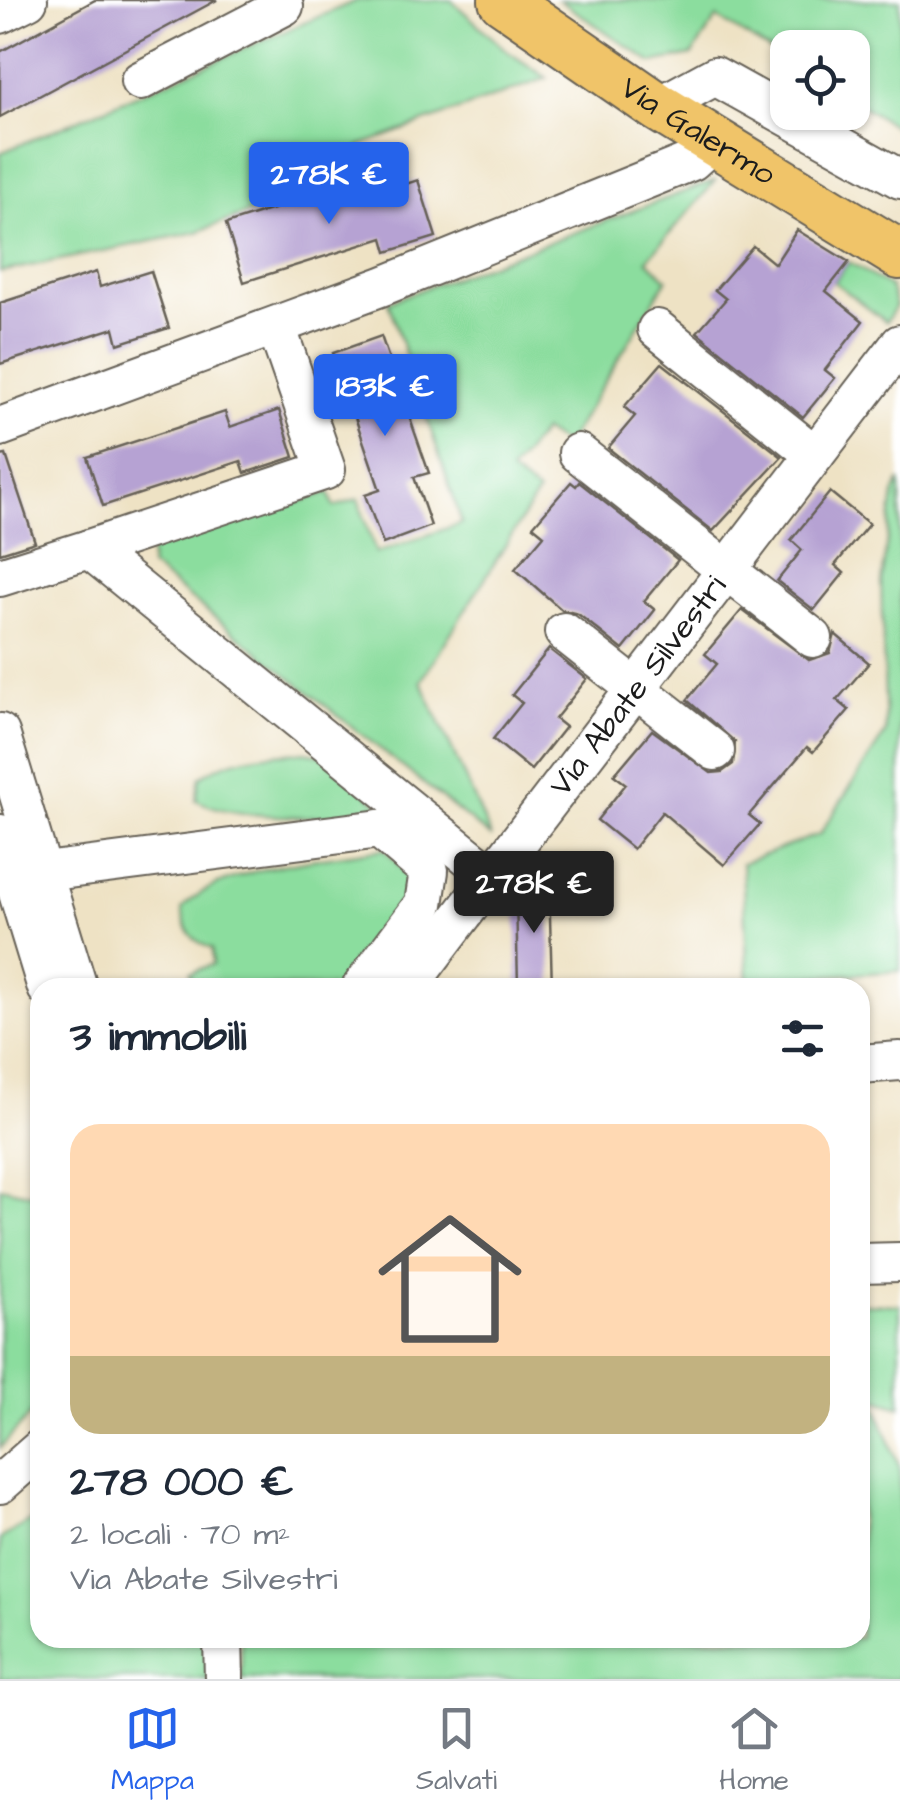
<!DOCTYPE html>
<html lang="it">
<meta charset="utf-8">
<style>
:root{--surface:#fff;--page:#f6f6f7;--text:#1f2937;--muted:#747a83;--line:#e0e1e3;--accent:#2563eb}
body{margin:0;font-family:"Architects Daughter",sans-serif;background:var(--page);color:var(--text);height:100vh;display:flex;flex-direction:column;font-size:38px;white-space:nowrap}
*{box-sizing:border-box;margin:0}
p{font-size:32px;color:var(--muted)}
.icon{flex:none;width:55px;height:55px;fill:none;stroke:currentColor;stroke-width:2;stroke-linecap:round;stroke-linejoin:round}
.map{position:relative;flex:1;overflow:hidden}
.drawer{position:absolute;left:30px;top:978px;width:840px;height:670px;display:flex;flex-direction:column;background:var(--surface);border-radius:30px;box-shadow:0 2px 8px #0004}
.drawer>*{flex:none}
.buttons{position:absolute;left:770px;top:30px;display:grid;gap:20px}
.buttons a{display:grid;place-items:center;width:100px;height:100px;border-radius:20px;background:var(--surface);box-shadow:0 2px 8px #0004;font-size:50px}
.price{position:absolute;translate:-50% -85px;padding:0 22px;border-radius:10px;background:var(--accent);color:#fff;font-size:32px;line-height:65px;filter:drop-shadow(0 2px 5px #0008)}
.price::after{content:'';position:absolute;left:50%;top:60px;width:30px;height:22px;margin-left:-15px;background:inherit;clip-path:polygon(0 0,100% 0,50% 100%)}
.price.current{background:#222;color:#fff}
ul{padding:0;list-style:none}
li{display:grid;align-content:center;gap:20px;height:530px;padding:0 40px}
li+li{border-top:2px solid var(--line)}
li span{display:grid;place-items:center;height:310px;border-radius:30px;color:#555}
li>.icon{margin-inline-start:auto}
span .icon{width:180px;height:180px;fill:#fffc;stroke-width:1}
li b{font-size:42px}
h2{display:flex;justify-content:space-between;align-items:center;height:120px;padding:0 40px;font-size:42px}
.menu{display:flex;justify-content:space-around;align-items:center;height:140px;border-top:2px solid var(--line);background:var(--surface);font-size:28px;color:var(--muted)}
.menu a{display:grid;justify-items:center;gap:5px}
.menu .current{color:var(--accent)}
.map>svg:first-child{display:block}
.green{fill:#8bdd9e;stroke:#547c5d;stroke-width:2.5}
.building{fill:#b6a2d3}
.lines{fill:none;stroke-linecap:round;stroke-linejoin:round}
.minor-casing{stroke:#666157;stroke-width:42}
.major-casing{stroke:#666157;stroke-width:52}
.minor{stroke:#fff;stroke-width:38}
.major{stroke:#f0c469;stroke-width:48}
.labels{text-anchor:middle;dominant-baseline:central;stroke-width:10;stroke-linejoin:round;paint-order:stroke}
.street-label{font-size:32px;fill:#1c1c1c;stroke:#fff}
</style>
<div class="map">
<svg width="900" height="1679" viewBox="0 0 900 1679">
<rect width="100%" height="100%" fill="#fff"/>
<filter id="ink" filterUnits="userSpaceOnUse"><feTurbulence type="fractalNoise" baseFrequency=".01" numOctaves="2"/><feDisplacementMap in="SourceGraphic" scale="20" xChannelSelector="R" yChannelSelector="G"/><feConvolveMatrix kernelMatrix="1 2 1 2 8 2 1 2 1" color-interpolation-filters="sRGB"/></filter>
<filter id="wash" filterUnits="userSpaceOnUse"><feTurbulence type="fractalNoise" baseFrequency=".0048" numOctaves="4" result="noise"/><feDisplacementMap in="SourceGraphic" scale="40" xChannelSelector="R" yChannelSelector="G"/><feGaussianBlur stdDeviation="2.25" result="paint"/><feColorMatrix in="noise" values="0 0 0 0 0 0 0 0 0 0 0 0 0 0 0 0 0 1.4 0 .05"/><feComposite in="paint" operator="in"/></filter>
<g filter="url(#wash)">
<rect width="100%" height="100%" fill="#eee2c4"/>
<g class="green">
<path d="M 358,0 L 451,0 L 507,51 L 547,78 L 359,146 L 365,169 L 197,232 L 0,272 L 0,153 Z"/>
<path d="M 559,0 L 900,0 L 900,130 L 853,100 L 852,48 L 788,48 L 787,61 L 717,18 L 692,55 L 652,63 Z"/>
<path d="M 716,180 L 647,260 L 667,279 L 566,445 L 543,431 L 510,472 L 538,493 L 421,681 L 492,838 L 150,566 L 151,550 L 329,492 L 334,507 L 358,499 L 376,553 L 462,523 L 388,302 Z"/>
<path d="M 849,262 L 890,287 L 896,306 L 886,322 L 834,282 Z"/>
<path d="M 900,480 L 900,971 L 748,981 L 742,863 L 820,834 L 886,732 L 881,582 L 894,494 Z"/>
<path d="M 304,752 L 324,755 L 388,813 C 338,817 240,823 196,800 L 200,777 C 232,755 266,754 304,752 Z"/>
<path d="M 385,849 L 411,880 L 411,891 L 344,987 L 195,987 L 190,973 L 213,964 L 212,949 C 191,940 185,931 182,909 C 218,866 330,858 385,849 Z"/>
<path d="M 0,1187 L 40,1196 L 40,1404 L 0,1448 Z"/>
<path d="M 860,1304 L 900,1305 L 900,1407 L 873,1398 L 900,1469 L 900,1679 L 242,1679 L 241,1638 L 860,1638 Z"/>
<path d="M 40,1515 L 40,1638 L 207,1638 L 208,1679 L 0,1679 L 0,1539 Z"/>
</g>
<g id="blocks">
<g class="building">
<path d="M 95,0 L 217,0 L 0,117 L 0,52 Z"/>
<path d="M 364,180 L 369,196 L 418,180 L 436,237 L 387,252 L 383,238 L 244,282 L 226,224 Z"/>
<path d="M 797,230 L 849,262 L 826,291 L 863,321 L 825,370 L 835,378 L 803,417 L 697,332 L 726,299 L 715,290 L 753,246 L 775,264 Z"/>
<path d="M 151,271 L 169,328 L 118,344 L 114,328 L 0,364 L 0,303 L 96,272 L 100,287 Z"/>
<path d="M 381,336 L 429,473 L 414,477 L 431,526 L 383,544 L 365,495 L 380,490 L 333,353 Z"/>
<path d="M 662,363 L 782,457 L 713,531 L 608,448 L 635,416 L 624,407 Z"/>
<path d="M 279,410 L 294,457 L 245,473 L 241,461 L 103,506 L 87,457 L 225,412 L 230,427 Z"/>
<path d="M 6,455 L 35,542 L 0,553 L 0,456 Z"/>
<path d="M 571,482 L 576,486 L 579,482 L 678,560 L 644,601 L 655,610 L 623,650 L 578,614 L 562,610 L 515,569 L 544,535 L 533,526 Z"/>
<path d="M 830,492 L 869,524 L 835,565 L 844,573 L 814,610 L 777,581 L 802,550 L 791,540 Z"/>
<path d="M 742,610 L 809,660 L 830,653 L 835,634 L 869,663 L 837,700 L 849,710 L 813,752 L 807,747 L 749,815 L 760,824 L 724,865 L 662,812 L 633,849 L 597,820 L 626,784 L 614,775 L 652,730 L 711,773 L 722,772 L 733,764 L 735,742 L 687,700 L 717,664 L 705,654 Z"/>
<path d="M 549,649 L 587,679 L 555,719 L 565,727 L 531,770 L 493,739 L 522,703 L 512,695 Z"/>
<path d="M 520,882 L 549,882 L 552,988 L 518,988 L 516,894 L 520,894 Z"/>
</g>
</g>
</g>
<g filter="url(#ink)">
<use href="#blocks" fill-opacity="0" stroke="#666157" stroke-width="2.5"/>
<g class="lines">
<defs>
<g id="minor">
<path d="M 0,14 L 28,0"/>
<path d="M 140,81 L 284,6 L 281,0"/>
<path d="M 658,107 L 715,76 L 900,179"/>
<path d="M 657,329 L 815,455"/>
<path d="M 0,427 L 383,286 L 692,161 L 714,141"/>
<path d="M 578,453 L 813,638"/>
<path d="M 89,549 L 326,470 L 276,326"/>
<path id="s1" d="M 0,577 L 89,549 L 492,876 L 900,344"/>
<path d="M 564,632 L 715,751"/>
<path d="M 0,733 L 78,988"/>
<path d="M 0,834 L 47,988"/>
<path d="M 13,876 L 427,823"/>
<path d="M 361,988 L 424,904 L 429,871 L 379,829"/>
<path d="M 407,988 L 492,876"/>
<path d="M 860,1064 L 900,1061"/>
<path d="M 860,1263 L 900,1262"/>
<path d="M 0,1484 L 40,1449"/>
<path d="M 223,1638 L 224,1679"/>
</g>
<g id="major">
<path id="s2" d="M 503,0 L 658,107 L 900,255"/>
</g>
</defs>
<use href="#minor" class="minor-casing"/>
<use href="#major" class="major-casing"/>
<use href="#minor" class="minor"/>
<use href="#major" class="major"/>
</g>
</g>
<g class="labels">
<g class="street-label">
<text stroke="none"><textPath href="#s2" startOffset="235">Via Galermo</textPath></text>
<text stroke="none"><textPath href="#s1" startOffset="852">Via Abate Silvestri</textPath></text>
</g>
</g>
</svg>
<div class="buttons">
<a><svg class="icon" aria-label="locate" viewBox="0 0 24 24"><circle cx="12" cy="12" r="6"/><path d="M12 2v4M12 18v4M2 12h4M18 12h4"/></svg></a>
</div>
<b class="price" style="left:329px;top:227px">278K €</b>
<b class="price" style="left:385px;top:439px">183K €</b>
<b class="price current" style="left:534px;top:936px">278K €</b>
<section class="drawer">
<h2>3 immobili<svg class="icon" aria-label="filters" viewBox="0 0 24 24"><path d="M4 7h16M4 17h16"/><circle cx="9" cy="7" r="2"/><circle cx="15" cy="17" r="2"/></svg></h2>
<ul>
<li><span style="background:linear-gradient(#ffd9b3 75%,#c2b280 0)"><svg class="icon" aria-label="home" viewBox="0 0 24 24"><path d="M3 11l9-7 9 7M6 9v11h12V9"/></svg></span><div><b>278 000 €</b><p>2 locali · 70 m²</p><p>Via Abate Silvestri</p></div></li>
</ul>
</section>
</div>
<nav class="menu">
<a class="current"><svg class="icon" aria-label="map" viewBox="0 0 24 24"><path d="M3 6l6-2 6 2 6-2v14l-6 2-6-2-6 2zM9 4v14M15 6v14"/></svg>Mappa</a>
<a><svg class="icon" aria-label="saved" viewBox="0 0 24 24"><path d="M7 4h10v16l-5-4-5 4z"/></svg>Salvati</a>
<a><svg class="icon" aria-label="home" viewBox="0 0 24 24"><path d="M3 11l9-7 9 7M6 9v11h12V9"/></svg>Home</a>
</nav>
